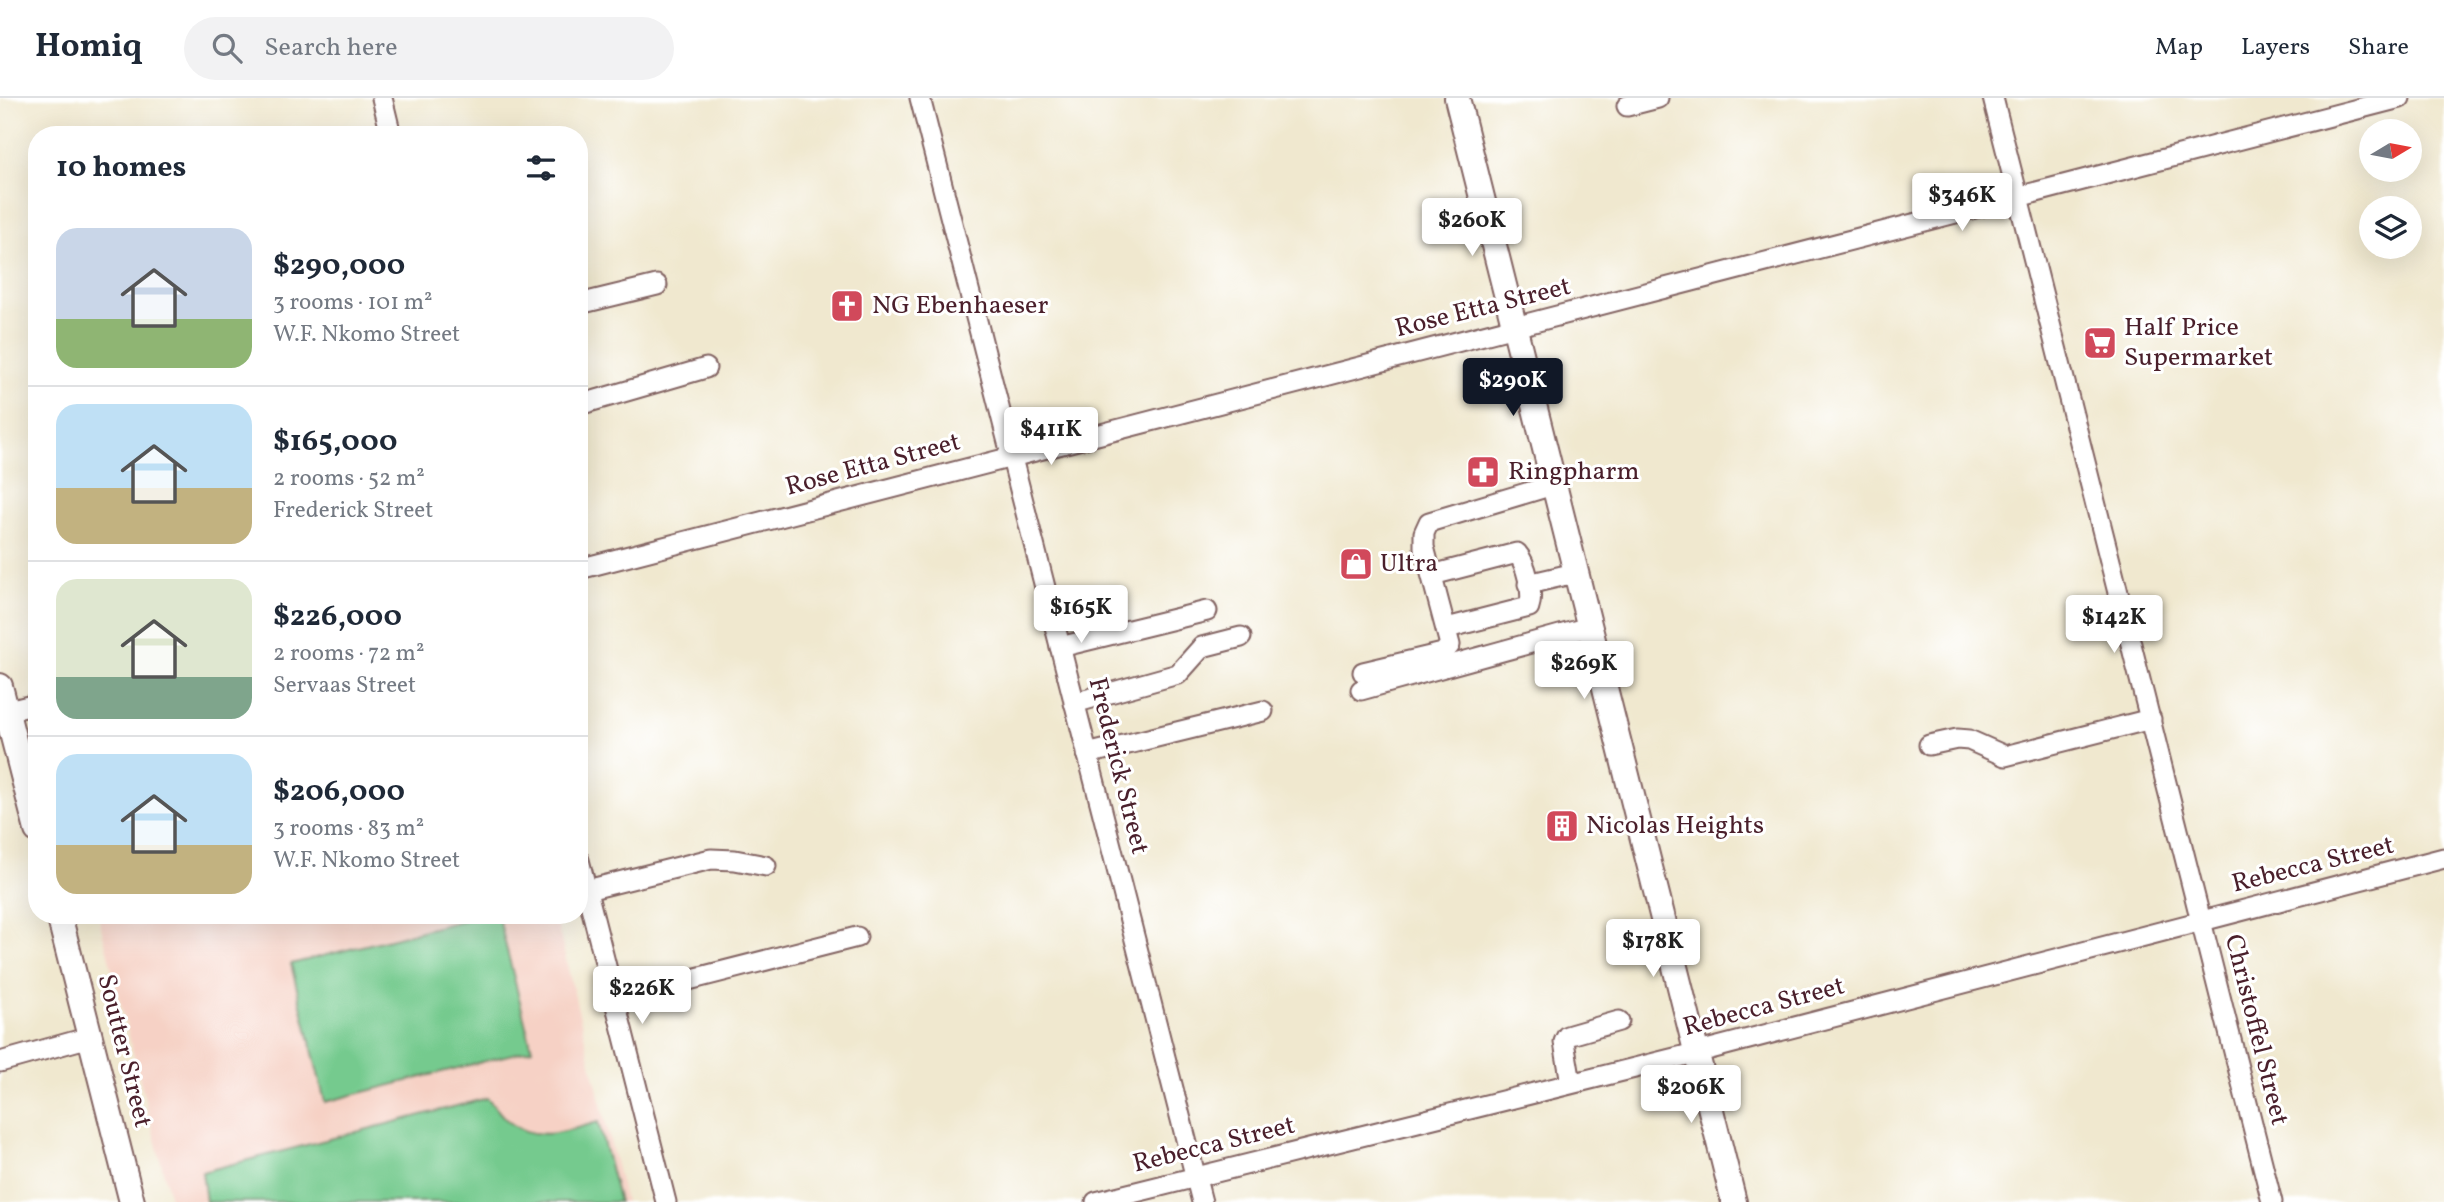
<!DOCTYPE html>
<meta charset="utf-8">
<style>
:root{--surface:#fff;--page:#f2f2f3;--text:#1f2937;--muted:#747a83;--line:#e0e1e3;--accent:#111827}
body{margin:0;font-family:Vollkorn,serif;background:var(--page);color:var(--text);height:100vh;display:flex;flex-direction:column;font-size:26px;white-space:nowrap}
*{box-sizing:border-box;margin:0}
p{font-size:23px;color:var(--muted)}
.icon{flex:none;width:38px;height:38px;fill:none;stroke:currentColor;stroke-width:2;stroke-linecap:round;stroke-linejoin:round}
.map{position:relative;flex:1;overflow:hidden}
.side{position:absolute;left:28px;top:28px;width:560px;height:798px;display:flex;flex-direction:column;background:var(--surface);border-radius:28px;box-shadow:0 7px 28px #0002}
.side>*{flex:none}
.needle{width:46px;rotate:80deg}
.fabs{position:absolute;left:2359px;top:21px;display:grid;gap:14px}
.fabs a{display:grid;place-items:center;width:63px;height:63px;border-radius:50%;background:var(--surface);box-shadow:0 7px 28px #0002;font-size:35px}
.price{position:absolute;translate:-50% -60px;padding:0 16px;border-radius:7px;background:#fff;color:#222;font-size:23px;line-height:46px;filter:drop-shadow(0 2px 4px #0008)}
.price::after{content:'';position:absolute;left:50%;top:42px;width:21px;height:16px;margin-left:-10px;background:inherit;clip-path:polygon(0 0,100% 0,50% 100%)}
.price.selected{background:var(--accent);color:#fff}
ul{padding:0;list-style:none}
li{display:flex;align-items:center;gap:21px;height:175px;padding:0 28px}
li+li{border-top:2px solid var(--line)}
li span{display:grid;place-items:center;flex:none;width:196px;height:140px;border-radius:21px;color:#555}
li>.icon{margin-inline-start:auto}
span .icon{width:84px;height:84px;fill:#fffc;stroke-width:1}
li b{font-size:30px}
h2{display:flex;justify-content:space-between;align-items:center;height:84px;padding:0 28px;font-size:30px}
header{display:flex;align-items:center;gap:42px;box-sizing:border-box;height:98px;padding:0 35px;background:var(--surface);border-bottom:2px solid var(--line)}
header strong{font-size:33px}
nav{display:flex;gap:38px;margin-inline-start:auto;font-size:24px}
.search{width:490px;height:63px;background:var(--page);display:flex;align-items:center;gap:18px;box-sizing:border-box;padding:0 24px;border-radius:38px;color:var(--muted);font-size:26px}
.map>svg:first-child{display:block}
.built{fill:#f6d1c5}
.pitch{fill:#75ca8e;stroke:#60745c;stroke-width:2}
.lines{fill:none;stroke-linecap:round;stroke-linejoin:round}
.minor-casing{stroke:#846564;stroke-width:23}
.major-casing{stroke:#846564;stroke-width:28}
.minor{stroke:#fff;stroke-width:19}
.major{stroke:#fff;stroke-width:24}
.labels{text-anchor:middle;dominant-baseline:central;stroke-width:6;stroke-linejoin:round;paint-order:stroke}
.poi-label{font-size:26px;fill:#4a1f2b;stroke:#fff;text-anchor:start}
.street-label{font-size:26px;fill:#4a1f2b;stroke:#fff}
</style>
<header>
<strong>Homiq</strong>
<div class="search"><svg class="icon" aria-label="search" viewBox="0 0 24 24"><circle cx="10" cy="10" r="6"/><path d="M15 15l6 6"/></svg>Search here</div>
<nav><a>Map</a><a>Layers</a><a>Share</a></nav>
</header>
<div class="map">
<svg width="2444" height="1104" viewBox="0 0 2444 1104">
<rect width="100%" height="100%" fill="#fff"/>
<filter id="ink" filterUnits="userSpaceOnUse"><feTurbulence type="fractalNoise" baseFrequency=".0143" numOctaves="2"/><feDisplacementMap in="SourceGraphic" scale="14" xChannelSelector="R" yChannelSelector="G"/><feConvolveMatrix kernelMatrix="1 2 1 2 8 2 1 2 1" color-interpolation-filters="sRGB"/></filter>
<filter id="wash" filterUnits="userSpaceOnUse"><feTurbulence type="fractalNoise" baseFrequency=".00686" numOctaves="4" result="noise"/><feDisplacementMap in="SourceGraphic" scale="28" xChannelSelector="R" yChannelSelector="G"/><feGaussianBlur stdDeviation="1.57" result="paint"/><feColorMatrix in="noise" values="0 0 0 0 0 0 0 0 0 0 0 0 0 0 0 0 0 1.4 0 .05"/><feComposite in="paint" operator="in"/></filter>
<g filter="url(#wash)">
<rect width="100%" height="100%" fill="#f0e8cf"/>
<path class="built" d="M 98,817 L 555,817 L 625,1104 L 171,1104 Z"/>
<g class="pitch">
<path d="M 484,817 L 498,817 L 532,951 L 325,1004 L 291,866 Z"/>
<path d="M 487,1000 C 495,1007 500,1017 509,1024 C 537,1046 568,1032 598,1024 L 619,1104 L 206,1104 L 202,1074 Z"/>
</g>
</g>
<g filter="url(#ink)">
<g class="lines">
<defs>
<g id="minor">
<path d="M 382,0 L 391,37"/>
<path d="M 920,0 L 1202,1104"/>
<path d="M 1993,0 L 2272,1104"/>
<path d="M 1627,8 L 1658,0"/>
<path d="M 579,206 L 657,187"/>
<path d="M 579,307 L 706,270"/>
<path d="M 579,471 L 2400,0"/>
<path d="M 1432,477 L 1517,455 C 1526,465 1534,496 1529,509 L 1447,530"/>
<path d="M 1528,486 L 1575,475"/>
<path d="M 1060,549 L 1207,513"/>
<path d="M 1363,574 L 1443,555 L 1450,547 L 1424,449 L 1424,435 L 1429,424 L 1553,387"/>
<path d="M 1361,592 L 1589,529"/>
<path d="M 1074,605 L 1178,576 L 1202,549 L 1241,539"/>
<path d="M 0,615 L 37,606"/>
<path d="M 1929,647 L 1957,641 L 1969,642 L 2005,658 L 2151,621"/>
<path d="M 1087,656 L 1263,613"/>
<path d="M 579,762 L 666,1104"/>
<path d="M 587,792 L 711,761 L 735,762 L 766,768"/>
<path d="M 614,901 L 857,839"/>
<path d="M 0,964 L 90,939"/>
<path d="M 1571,985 L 1564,944 L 1567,938 L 1619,923"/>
<path d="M 1096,1104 L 1695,955 L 2444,760"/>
</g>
<g id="major">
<path d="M 1457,0 L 1734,1104"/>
<path d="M 0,588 L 37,732"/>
<path d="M 59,817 L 132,1104"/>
</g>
</defs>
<use href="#minor" class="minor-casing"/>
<use href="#major" class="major-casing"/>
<use href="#minor" class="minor"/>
<use href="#major" class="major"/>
</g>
</g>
<defs>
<symbol id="church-square" viewBox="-11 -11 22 22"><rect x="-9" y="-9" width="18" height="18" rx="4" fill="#d1495b" stroke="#fff"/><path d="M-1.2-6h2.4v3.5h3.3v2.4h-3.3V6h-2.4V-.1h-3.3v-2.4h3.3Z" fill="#fff"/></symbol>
<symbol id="supermarket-square" viewBox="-11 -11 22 22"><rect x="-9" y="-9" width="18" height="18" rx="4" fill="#d1495b" stroke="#fff"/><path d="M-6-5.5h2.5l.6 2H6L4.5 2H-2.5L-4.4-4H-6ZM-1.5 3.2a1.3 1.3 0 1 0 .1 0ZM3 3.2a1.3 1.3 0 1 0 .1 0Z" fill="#fff"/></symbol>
<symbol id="pharmacy-square" viewBox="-11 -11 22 22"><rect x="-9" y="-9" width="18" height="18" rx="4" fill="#d1495b" stroke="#fff"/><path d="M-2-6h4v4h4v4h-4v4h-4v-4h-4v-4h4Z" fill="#fff"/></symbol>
<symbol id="shop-square" viewBox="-11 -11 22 22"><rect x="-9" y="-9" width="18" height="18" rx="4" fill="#d1495b" stroke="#fff"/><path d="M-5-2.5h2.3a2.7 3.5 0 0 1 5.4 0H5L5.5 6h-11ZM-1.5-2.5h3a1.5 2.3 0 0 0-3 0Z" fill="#fff"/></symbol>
<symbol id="building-square" viewBox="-11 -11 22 22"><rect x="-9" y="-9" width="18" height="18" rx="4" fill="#d1495b" stroke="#fff"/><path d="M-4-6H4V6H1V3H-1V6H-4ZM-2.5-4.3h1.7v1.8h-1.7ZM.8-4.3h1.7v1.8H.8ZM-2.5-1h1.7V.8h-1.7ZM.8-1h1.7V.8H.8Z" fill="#fff"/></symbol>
</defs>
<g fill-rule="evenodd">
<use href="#church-square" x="828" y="189" width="38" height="38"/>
<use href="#supermarket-square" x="2081" y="226" width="38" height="38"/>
<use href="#pharmacy-square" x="1464" y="355" width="38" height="38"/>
<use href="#shop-square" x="1337" y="447" width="38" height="38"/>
<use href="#building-square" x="1543" y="709" width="38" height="38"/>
</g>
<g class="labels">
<g class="poi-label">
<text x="872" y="208">NG Ebenhaeser</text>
<text x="2124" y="230">Half Price<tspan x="2124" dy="30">Supermarket</tspan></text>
<text x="1508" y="374">Ringpharm</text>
<text x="1380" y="466">Ultra</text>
<text x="1586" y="728">Nicolas Heights</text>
</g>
<g class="street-label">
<text transform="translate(1483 210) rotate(-14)">Rose Etta Street</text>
<text transform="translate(873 367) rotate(-15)">Rose Etta Street</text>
<text transform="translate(1118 668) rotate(76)">Frederick Street</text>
<text transform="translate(2313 767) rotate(-14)">Rebecca Street</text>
<text transform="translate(1764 909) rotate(-15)">Rebecca Street</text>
<text transform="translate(2256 932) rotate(76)">Christoffel Street</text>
<text transform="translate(124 953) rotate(76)">Soutter Street</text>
<text transform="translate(1214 1047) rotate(-14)">Rebecca Street</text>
</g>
</g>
</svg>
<div class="fabs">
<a><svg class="needle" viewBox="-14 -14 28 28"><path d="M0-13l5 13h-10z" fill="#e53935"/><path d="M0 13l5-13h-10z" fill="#747a83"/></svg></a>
<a><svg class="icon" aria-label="layers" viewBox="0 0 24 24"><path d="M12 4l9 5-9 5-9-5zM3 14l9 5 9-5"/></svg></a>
</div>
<b class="price" style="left:1962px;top:135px">$346K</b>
<b class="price" style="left:1472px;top:160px">$260K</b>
<b class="price selected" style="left:1513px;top:320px">$290K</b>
<b class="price" style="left:1051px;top:369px">$411K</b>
<b class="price" style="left:1081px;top:547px">$165K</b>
<b class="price" style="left:2114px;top:557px">$142K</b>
<b class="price" style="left:1584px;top:603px">$269K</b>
<b class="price" style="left:1653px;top:881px">$178K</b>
<b class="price" style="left:642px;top:928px">$226K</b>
<b class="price" style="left:1691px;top:1027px">$206K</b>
<section class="side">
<h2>10 homes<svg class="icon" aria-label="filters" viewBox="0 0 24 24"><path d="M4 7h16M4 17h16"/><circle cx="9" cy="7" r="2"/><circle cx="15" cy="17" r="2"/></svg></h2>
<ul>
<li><span style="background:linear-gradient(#c9d6e8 65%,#8fb573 0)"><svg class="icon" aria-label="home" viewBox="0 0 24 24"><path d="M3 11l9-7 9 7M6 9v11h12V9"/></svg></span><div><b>$290,000</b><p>3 rooms · 101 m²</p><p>W.F. Nkomo Street</p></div></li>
<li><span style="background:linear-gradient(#bfe0f5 60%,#c2b280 0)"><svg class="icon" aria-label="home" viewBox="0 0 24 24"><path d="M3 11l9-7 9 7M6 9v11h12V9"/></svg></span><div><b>$165,000</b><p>2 rooms · 52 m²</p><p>Frederick Street</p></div></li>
<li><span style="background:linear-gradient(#dfe7d0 70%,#7fa58c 0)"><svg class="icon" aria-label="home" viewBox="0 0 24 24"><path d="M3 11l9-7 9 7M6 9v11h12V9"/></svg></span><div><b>$226,000</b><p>2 rooms · 72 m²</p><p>Servaas Street</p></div></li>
<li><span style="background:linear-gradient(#bfe0f5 65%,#c2b280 0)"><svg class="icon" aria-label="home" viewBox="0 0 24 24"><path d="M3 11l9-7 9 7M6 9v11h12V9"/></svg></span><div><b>$206,000</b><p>3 rooms · 83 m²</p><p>W.F. Nkomo Street</p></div></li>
</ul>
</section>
</div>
